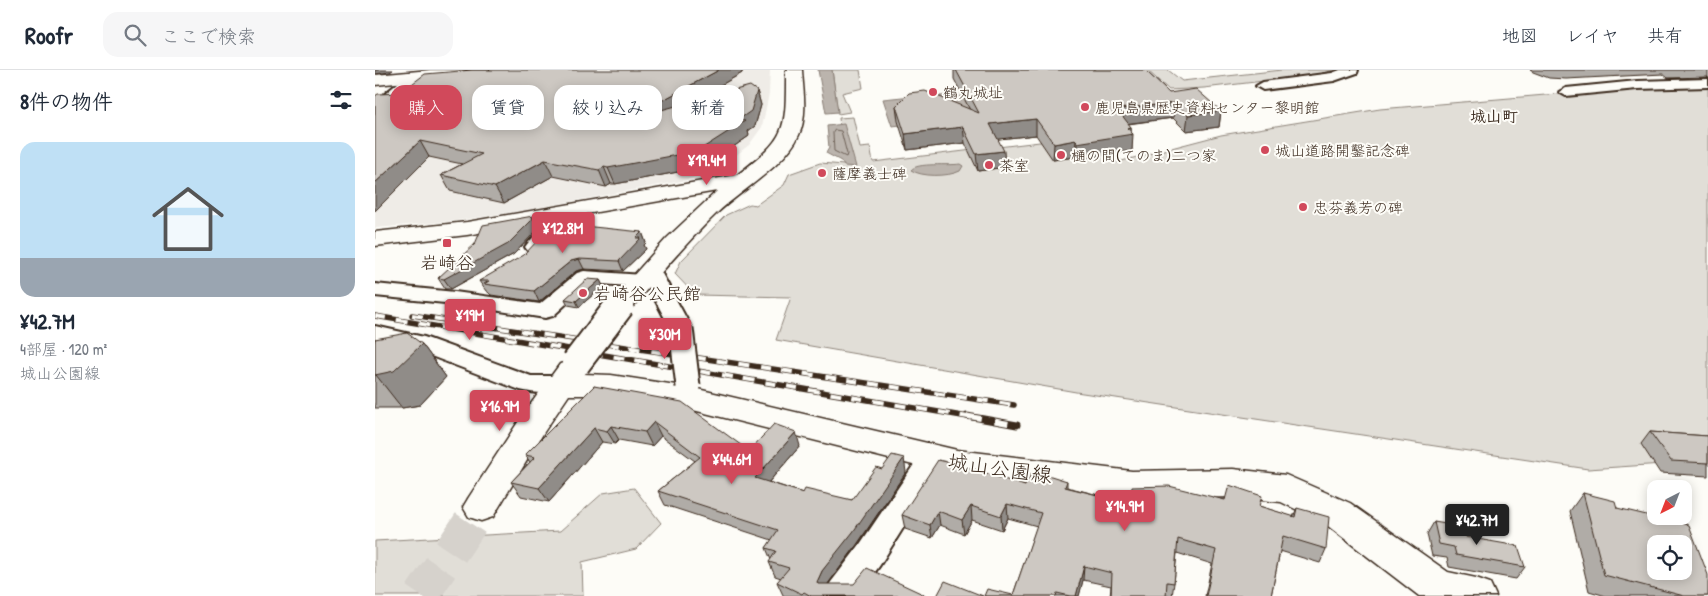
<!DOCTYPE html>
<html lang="ja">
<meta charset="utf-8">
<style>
:root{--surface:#fff;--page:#f6f6f7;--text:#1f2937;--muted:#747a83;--line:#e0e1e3;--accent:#d1495b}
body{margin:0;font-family:"Patrick Hand","Klee One",sans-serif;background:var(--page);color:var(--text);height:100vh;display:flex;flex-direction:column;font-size:19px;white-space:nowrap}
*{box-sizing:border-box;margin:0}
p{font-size:16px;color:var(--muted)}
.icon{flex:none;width:28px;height:28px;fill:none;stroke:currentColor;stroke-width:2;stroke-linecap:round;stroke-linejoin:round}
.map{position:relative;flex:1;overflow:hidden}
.details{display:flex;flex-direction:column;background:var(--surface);width:375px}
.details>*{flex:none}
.guide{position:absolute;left:15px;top:15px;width:475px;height:45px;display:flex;gap:10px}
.needle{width:32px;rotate:222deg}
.tools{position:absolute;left:1272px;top:410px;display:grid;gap:10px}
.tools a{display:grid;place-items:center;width:45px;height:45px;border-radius:10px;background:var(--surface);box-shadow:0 2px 12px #0003;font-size:25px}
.price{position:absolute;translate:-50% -42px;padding:0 11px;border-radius:5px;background:var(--accent);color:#fff;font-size:16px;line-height:32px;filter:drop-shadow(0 1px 2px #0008)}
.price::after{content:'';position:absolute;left:50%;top:30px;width:15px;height:11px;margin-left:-8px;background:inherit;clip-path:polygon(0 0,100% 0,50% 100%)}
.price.on{background:#222;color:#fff}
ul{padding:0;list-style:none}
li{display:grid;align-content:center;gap:10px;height:265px;padding:0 20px}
li span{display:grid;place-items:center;height:155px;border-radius:15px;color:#555}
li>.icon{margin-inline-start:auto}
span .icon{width:90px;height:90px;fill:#fffc;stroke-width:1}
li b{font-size:21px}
h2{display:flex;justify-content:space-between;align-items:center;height:60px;padding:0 20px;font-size:21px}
.chip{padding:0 18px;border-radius:15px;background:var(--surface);box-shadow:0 2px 12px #0003;font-size:18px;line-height:45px}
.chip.on{background:var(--accent);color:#fff}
header{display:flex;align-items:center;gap:30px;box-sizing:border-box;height:70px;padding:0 25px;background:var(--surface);border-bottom:1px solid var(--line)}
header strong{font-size:24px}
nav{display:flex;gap:28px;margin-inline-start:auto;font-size:18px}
.search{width:350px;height:45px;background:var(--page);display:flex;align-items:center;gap:12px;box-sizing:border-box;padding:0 18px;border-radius:15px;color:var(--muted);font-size:19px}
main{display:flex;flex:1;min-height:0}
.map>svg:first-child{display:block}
.built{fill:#efece7}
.green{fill:#e1ded7;stroke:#8e847a}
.water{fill:#bbb4ad;stroke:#887d74}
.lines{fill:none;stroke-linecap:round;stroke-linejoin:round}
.shore{stroke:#6e6157;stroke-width:1}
.tertiary-tunnel{stroke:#d6d2cc;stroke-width:35;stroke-dasharray:35 18;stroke-linecap:butt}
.minor-casing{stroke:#3b2a1e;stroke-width:4}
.tertiary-casing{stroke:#3b2a1e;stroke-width:3}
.trunk-casing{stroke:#3b2a1e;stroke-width:3}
.minor{fill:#fdfcf7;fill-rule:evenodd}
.tertiary{fill:#fdfcf7;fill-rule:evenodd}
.trunk{fill:#fdfcf7;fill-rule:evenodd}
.rail-far1-casing{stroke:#3b2a1e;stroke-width:5.5}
.rail-casing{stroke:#3b2a1e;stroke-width:7}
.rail-far1{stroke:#fdfcf7;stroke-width:4;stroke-dasharray:11;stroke-linecap:butt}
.rail{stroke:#fdfcf7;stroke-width:5;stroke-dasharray:14;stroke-linecap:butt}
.minor-bridge-casing{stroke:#3b2a1e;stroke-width:27;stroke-linecap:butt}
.tertiary-bridge-casing{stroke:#3b2a1e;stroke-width:32;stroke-linecap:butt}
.minor-bridge{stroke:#fdfcf7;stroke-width:23}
.tertiary-bridge{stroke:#fdfcf7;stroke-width:28}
.wall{fill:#b0aca7;stroke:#3b2a1e}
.shaded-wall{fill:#908c88;stroke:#3b2a1e}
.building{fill:#cdc8c2;stroke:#3b2a1e;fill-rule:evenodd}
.poi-dot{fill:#d1495b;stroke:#fdfcf7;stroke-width:2}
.labels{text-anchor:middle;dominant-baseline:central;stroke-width:4;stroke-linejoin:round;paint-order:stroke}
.far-poi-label{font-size:15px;fill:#3b2a1e;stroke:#fdfcf7;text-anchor:start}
.far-quarter-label{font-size:16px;font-weight:bold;fill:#3b2a1e;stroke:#fdfcf7}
.poi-label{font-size:18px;fill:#3b2a1e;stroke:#fdfcf7}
.near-street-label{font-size:21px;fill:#3b2a1e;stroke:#fdfcf7}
</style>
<header>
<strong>Roofr</strong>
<div class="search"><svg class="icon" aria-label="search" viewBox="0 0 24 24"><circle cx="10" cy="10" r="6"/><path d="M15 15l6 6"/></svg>ここで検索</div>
<nav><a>地図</a><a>レイヤ</a><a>共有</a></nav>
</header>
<main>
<section class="details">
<h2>8件の物件<svg class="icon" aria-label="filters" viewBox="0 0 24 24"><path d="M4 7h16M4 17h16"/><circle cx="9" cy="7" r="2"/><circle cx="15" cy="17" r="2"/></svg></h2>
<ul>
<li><span style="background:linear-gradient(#bfe0f5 75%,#9aa5b1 0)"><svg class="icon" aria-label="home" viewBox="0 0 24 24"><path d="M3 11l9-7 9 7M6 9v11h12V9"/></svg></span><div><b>¥42.7M</b><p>4部屋 · 120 m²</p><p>城山公園線</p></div></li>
</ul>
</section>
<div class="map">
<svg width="1333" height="526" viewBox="0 0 1333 526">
<rect width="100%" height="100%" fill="#fdfcf7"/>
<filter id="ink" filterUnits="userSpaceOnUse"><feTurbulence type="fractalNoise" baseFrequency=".02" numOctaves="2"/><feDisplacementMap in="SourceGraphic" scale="10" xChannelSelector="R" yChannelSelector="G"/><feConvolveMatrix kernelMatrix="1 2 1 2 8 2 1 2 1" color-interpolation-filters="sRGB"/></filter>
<g filter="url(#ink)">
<path class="built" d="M 185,0 L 395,0 L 394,24 L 387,57 L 374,75 L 351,93 L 312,110 L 146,141 L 81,151 L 0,158 L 0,45 Z"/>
<g class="green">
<path d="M 457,0 L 485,0 L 488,18 L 467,23 L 475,42 L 463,44 Z"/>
<path d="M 772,0 L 793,0 L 807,11 L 907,0 L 959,0 L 940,5 L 829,18 L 794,20 Z"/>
<path d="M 1333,15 L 1333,391 L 1213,399 L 701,322 L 401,270 L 416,227 L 320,225 L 300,204 L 306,191 L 351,145 L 375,134 L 381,135 L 409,115 L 414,104 L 445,93 L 469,95 L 464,48 L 478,47 L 485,78 L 495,77 L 498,92 L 723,65 L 746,90 L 739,93 L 846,65 L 1005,39 L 1265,17 Z"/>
<path d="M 259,418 L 286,453 L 261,479 L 207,492 L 208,526 L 0,526 L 0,471 L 185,461 L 228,423 Z"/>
</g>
<g class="water">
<path d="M 443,0 L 457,0 L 463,42 L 451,43 Z"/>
<path d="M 584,24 L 585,27 L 610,24 L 626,26 L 573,50 L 517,56 L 508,29 L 537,26 L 538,29 Z"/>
<path d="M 469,54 L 481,97 L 469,96 L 466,91 L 451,83 L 454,78 L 452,56 Z"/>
<path d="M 585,94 L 588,96 L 585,101 C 573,107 546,107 536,100 C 542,92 574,96 585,94 Z"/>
</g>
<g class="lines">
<path class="shore" d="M 460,60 L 466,61 L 472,84 L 471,87 L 459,81 L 458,63 Z"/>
<path class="tertiary-tunnel" d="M 46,526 L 106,437"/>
<defs>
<g id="minor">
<path d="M 965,0 L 983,0 L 982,3 L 959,11 L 888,20 L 881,16 L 888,12 L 957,3 Z"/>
<path d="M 40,2 L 47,6 L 45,9 L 5,42 L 0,43 L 0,32 L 35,3 Z"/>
<path d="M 1333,9 L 1333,17 L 1262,19 L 1191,26 L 1184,22 L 1191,18 L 1262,11 Z"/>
<path d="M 192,137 L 198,138 L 201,142 L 198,146 L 167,181 L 160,183 L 153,181 L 150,177 L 153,173 L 186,138 Z"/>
<path d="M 275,194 L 282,196 L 285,200 L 317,259 L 314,264 L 306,266 L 298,264 L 273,216 L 266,217 L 214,213 L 178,246 L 170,248 L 80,234 L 0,226 L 0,214 L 80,222 L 165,234 L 202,203 L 209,201 L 268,205 L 265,200 L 268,196 Z"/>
<path d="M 0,256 L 49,267 L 156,306 L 186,306 L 195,308 L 198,314 L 195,320 C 180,324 160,324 145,320 L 35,278 L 0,270 Z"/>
<path d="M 558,378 L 568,381 L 572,388 L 505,495 L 483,526 L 448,526 L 453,516 L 483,477 L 548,381 Z"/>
</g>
<g id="tertiary">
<path d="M 411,0 L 427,0 C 428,20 433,45 424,65 C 410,96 366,120 341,144 C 310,174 282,207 254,241 L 245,243 L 236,241 L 232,235 L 292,168 L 342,121 L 92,165 L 0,176 L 0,162 L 92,152 L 362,105 C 412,67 411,62 411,0 Z"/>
<path d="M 195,291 L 205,294 L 210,301 L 208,304 L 236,305 L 314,317 L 582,380 L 757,401 L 858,399 L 911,405 L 975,433 L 1073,502 L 1101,508 L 1115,513 L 1121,526 L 1044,526 L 949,453 L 906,432 L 858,427 L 757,429 L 582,406 L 314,339 L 236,325 L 194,325 L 169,362 L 118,447 L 106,451 L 94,447 L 88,437 L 94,427 L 147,346 L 185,294 Z"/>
</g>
<path id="trunk" d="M 55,0 L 114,0 L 112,3 L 106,5 L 0,15 L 0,5 Z"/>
</defs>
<use href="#minor" class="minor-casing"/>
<use href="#tertiary" class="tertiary-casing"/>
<use href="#trunk" class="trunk-casing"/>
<use href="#minor" class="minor"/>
<use href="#tertiary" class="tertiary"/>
<use href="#trunk" class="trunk"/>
<defs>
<g id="rail-far1">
<path d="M 37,245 L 639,335"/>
<path d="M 0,246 L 599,348"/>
</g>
<path id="rail" d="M 592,346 L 642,355"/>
</defs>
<use href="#rail-far1" class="rail-far1-casing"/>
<use href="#rail" class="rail-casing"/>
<use href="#rail-far1" class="rail-far1"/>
<use href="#rail" class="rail"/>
<defs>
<path id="minor-bridge" d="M 306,259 L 313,316"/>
<path id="tertiary-bridge" d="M 201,293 L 245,235"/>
</defs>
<use href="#minor-bridge" class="minor-bridge-casing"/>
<use href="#tertiary-bridge" class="tertiary-bridge-casing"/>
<use href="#minor-bridge" class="minor-bridge"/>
<use href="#tertiary-bridge" class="tertiary-bridge"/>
</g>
<g class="wall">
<path d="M 579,0 L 770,0 L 794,23 L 846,41 L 844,57 L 811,61 L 798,48 L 753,54 L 756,57 L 757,81 L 702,89 L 700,87 L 678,90 L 661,65 L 623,69 L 630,97 L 603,101 L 590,73 L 532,80 L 523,51 L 521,36 L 595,40 L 579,9 Z"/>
<path d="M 1155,0 L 1333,0 L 1333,7 L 1293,8 L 1288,4 L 1191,9 L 1174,8 L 1158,2 Z"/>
<path d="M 367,1 L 367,3 L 316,32 L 382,21 L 386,35 L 380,56 L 373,61 L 374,66 L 329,97 L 240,114 L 236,114 L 231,117 L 178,106 L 129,133 L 75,121 L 66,105 L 87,94 L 54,87 L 0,26 Z"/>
<path d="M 163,156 L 162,160 L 139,184 L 76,219 L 70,219 L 63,208 Z"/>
<path d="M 267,162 L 271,173 L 269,175 L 271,179 L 248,201 L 209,199 L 201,201 L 164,232 L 116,225 L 113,222 L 111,221 L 104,211 Z"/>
<path d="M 225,210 L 228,216 L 204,237 L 193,235 L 190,229 Z"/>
<path d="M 0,269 L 47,274 L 71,307 L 45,335 L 27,338 L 0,338 Z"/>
<path d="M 219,316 L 374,381 L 425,376 L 394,412 L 428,423 L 477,430 L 507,399 L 531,402 L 481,476 L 452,514 L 552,526 L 409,526 L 408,525 L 402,512 L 406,508 L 400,506 L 394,492 L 396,490 L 391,478 L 397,470 L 290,435 L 283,421 L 320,391 L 286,366 L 277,376 L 244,370 L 240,374 L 227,372 L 174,432 L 146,426 L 136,412 L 155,392 L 150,385 Z"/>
<path d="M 1275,362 L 1333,366 L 1333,406 L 1285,403 L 1266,374 Z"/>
<path d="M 692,411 L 692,417 L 755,433 L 850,430 L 884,436 L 918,447 L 922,438 L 951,479 L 945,493 L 905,481 L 896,526 L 830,526 L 837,494 L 802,483 L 799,513 L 797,526 L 735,526 L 736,516 L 708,510 L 704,526 L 609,526 L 638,525 L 662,456 L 633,448 L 627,460 L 597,450 L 589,464 L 565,455 L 557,468 L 530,459 L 527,445 L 650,416 Z"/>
<path d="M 1208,423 L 1242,438 L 1332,505 L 1333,526 L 1231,526 L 1214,521 L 1195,441 Z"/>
<path d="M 1059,452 L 1091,467 L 1150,497 L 1141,509 L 1074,497 L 1072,488 L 1057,486 L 1052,464 Z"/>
</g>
<g class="shaded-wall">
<path d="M 0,0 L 18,0 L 15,2 L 0,4 Z"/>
<path d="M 344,0 L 369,0 L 367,1 L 367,3 L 279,53 L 273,38 Z"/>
<path d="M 382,21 L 386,35 L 380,56 L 373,61 L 374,66 L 329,97 L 240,114 L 233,98 L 363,50 Z"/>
<path d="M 800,33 L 798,48 L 741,55 L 742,39 Z"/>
<path d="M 846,41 L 844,57 L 811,61 L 813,45 Z"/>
<path d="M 661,49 L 661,65 L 615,70 L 615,54 Z"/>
<path d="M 588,57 L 590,73 L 532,80 L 530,64 Z"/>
<path d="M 756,57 L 756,65 L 758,64 L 757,81 L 702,89 L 702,73 L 752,58 Z"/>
<path d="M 701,70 L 700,87 L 678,90 L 679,74 Z"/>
<path d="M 45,71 L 54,87 L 0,141 L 0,113 Z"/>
<path d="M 629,81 L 630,97 L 603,101 L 601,84 Z"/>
<path d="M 170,90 L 178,106 L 129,133 L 120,117 Z"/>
<path d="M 229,97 L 236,114 L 231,117 L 224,100 Z"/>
<path d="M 158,146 L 163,156 L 162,160 L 139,184 L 76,219 L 69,209 Z"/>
<path d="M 267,162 L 271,173 L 269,175 L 271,179 L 248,201 L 244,191 L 261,168 Z"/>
<path d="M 204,189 L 209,199 L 201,201 L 164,232 L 159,221 L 196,191 Z"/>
<path d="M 225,210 L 228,216 L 204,237 L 201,231 Z"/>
<path d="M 47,274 L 71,307 L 45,335 L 27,338 L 1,305 Z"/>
<path d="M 279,352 L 286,366 L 277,376 L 270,362 Z"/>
<path d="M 236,356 L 244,370 L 240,374 L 232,361 Z"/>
<path d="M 219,358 L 227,372 L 174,432 L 164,418 Z"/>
<path d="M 421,362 L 425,376 L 385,422 L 380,408 Z"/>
<path d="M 529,388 L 531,402 L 481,476 L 452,515 L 446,525 L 442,512 L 447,501 Z"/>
<path d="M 632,434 L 633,448 L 627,460 L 626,446 Z"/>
<path d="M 596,436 L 597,450 L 589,464 L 587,450 Z"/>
<path d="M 563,441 L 565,455 L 557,468 L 555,455 Z"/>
<path d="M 709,496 L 708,510 L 704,526 L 701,526 Z"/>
</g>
<g class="building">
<path d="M 97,0 L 344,0 L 273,38 L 275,43 L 375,16 L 382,21 L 376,41 L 363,50 L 370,51 L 323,81 L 233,98 L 229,97 L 224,100 L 170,90 L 120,117 L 66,105 L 107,84 L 45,71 L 0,113 L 0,26 L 3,24 L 25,23 L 50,4 Z"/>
<path d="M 581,0 L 770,0 L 794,23 L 821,19 L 846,41 L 813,45 L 800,33 L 742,39 L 756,57 L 752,58 L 758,64 L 702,73 L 701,70 L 679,74 L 661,49 L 615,54 L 629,81 L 601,84 L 588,57 L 530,64 L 521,36 L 534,23 L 550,21 L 604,43 Z"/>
<path d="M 158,146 L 157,150 L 133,174 L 69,209 L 63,208 L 100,174 L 108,155 Z"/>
<path d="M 179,153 L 267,162 L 261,168 L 266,168 L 244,191 L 204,189 L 196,191 L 159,221 L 109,214 L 114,211 L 104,211 L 149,185 Z"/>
<path d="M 212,209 L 225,210 L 201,231 L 190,229 Z"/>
<path d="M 32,263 L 47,274 L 19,301 L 0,305 L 0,269 Z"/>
<path d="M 219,316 L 307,332 L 374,381 L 399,354 L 421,362 L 380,408 L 428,423 L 430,419 L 477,430 L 501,397 L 507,399 L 517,385 L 529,388 L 478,462 L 447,501 L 442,512 L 443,514 L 479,514 L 492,498 L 552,526 L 436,526 L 429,522 L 427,524 L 402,512 L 414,498 L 394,492 L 401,481 L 391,478 L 403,460 L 283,421 L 325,387 L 279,352 L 270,362 L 236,356 L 232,361 L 219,358 L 164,418 L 136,412 L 160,387 L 150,385 Z"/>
<path d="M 1275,362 L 1333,366 L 1333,393 L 1296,391 Z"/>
<path d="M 563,390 L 586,395 L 650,416 L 656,404 L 676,406 L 692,411 L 690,417 L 755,433 L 757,417 L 794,416 L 850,430 L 854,415 L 887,426 L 884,436 L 920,447 L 922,438 L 954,447 L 951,479 L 908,466 L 896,526 L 831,526 L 841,480 L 803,469 L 799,513 L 792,512 L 791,526 L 736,526 L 737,503 L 709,496 L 701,526 L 695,526 L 682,523 L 681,526 L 609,526 L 612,519 L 638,525 L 666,443 L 632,434 L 626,446 L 596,436 L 587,450 L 563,441 L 555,455 L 527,445 Z"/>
<path d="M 1208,423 L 1240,431 L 1242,438 L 1314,455 L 1333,505 L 1333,526 L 1309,526 L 1229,505 ZM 1281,474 L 1309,474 L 1309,501 L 1281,501 Z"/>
<path d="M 1059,452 L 1089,457 L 1091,467 L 1143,476 L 1150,497 L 1081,485 L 1079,477 L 1064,474 Z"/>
<path d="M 570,511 L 608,526 L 562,526 Z"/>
</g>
</g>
<g class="poi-dot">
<circle cx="558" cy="22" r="5"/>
<circle cx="710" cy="37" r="5"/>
<circle cx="890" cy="80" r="5"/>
<circle cx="686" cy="85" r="5"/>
<circle cx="614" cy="95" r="5"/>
<circle cx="447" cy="103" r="5"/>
<circle cx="928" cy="137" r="5"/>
<rect x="67" y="168" width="10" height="10" rx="2.5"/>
<circle cx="208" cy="223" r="5"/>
</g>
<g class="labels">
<g class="far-poi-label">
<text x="568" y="22">鶴丸城址</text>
<text x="720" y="37">鹿児島県歴史資料センター黎明館</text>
<text x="900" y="80">城山道路開鑿記念碑</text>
<text x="696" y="85">樋の間(てのま)二つ家</text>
<text x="624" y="95">茶室</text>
<text x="457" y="103">薩摩義士碑</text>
<text x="938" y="137">忠芬義芳の碑</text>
</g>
<g class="far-quarter-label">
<text x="1119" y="46">城山町</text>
</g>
<g class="poi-label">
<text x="72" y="192">岩崎谷</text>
<text x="218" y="223" text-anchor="start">岩崎谷公民館</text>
</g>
<g class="near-street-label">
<text transform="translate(625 398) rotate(8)">城山公園線</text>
</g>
</g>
</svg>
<div class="tools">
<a><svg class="needle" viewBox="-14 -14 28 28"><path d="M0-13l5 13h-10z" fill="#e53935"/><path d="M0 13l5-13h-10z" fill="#747a83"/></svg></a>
<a><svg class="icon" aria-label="locate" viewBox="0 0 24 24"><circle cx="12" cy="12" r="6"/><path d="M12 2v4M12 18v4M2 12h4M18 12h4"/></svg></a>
</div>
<b class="price" style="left:332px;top:116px">¥19.4M</b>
<b class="price" style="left:188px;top:184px">¥12.8M</b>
<b class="price" style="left:95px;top:271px">¥19M</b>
<b class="price" style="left:290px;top:290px">¥30M</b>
<b class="price" style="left:125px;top:362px">¥16.9M</b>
<b class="price" style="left:357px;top:415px">¥44.6M</b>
<b class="price" style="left:750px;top:462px">¥14.9M</b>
<b class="price on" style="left:1102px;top:476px">¥42.7M</b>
<div class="guide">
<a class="chip on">購入</a>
<a class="chip">賃貸</a>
<a class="chip">絞り込み</a>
<a class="chip">新着</a>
</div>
</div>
</main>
